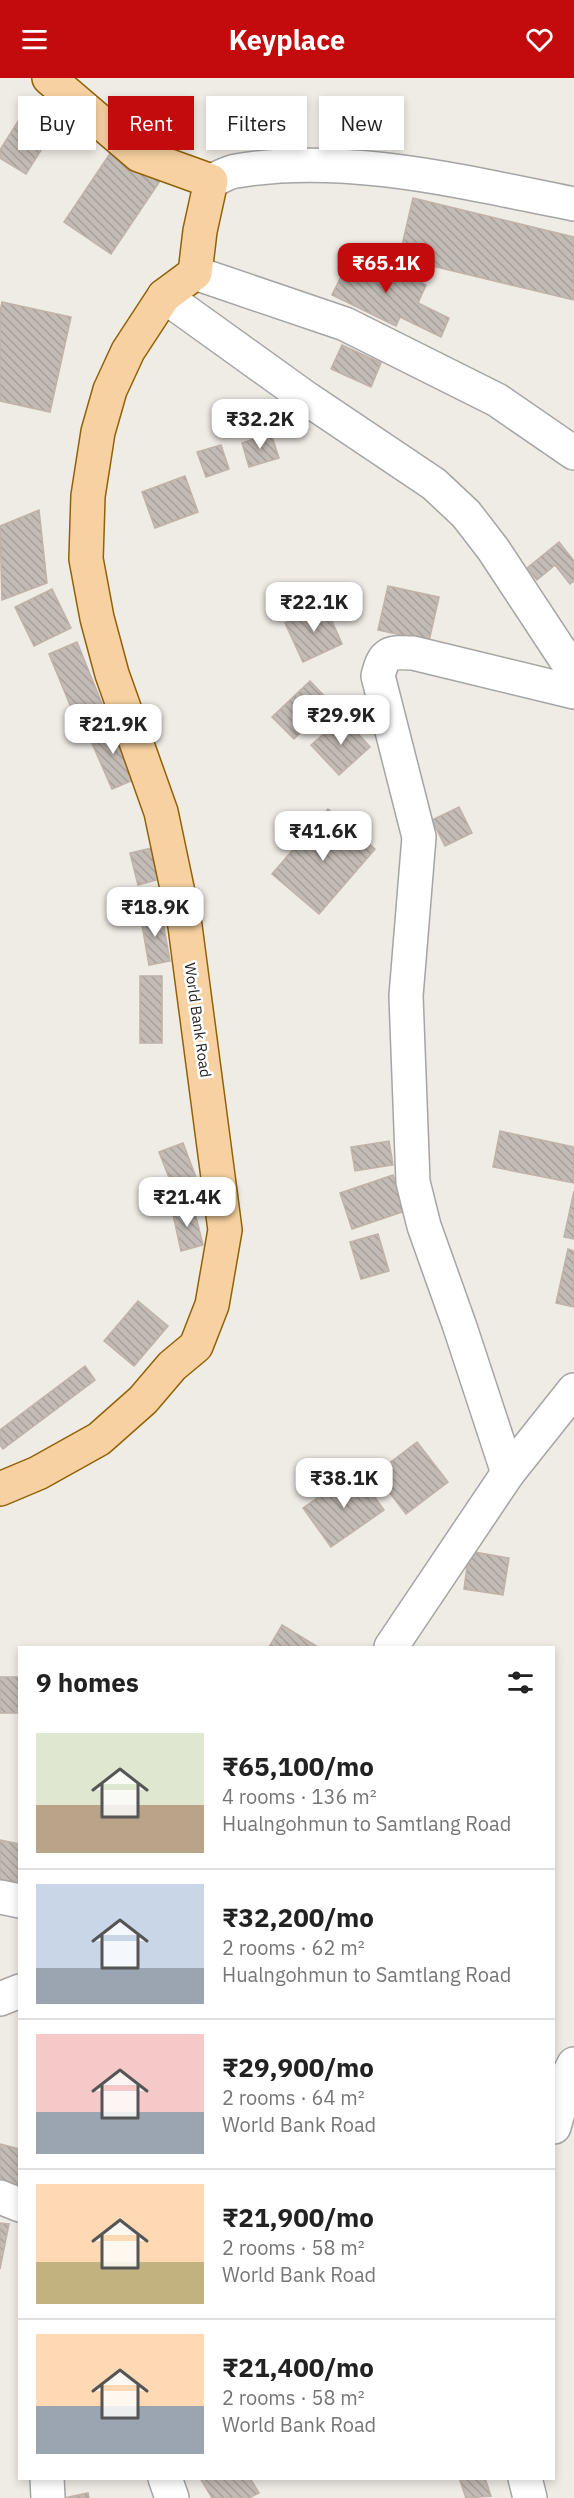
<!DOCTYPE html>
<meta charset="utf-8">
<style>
:root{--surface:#fff;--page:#f2f2f2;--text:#222;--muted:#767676;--line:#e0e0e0;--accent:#c30a0c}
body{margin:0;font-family:"IBM Plex Sans",sans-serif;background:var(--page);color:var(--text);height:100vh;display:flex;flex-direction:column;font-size:22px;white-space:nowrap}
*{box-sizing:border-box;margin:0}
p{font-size:20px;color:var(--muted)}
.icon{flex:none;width:33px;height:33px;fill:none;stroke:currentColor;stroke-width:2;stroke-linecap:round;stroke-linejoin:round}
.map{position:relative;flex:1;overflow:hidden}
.drawer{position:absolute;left:18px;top:1568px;width:537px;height:834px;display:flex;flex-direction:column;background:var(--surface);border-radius:0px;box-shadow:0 3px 9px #0003}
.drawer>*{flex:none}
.hud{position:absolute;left:18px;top:18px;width:538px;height:54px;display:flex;gap:12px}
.price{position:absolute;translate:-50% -51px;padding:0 14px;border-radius:12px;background:#fff;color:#222;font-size:20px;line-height:39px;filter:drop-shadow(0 2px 3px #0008)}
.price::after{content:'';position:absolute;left:50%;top:36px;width:18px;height:14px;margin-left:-9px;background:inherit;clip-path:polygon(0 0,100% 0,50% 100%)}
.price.selected{background:var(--accent);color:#fff}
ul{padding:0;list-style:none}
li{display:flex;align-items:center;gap:18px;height:150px;padding:0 18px}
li+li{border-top:2px solid var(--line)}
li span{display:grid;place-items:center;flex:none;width:168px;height:120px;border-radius:0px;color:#555}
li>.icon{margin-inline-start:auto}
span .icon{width:72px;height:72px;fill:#fffc;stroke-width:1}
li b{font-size:26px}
h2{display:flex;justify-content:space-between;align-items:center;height:72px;padding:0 18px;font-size:26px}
.chip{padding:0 21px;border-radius:0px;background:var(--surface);box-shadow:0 3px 9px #0003;font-size:21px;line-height:54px}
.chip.selected{background:var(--accent);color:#fff}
header{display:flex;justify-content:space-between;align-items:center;height:78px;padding:0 18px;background:var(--accent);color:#fff;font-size:27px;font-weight:700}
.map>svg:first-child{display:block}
.building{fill:url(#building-back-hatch);stroke:#c0b2a8;stroke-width:1.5}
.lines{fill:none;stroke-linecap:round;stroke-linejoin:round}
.minor-casing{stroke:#a5a5a5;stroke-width:36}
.major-casing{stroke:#916207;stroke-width:36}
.minor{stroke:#fff;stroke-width:33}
.major{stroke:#f7d1a1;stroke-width:33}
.labels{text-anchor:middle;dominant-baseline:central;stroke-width:5;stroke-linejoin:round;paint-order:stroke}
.street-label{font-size:15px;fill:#1e1e1e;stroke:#fff}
</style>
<header><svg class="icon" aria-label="menu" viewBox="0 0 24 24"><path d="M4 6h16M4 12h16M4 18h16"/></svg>Keyplace<svg class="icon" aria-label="heart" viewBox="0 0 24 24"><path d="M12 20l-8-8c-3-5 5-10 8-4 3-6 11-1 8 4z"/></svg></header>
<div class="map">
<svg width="574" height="2420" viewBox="0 0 574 2420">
<defs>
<pattern id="building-back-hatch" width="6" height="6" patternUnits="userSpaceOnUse" patternTransform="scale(1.5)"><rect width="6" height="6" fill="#c3bbb5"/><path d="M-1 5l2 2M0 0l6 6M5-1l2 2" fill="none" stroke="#a7a09b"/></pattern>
</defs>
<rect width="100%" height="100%" fill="#efebe5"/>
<g class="building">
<path d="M 32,21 L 62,39 L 26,96 L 0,80 L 0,72 Z"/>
<path d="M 115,68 L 162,100 L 111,176 L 64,144 Z"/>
<path d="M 413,120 L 574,159 L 574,222 L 399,180 Z"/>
<path d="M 354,172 L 426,207 L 418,225 L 449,240 L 441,259 L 400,239 L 396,248 L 332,217 Z"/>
<path d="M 2,224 L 71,239 L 50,334 L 0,323 L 0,234 Z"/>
<path d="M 342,267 L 381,285 L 371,309 L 331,291 Z"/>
<path d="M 271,355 L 279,380 L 249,389 L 242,365 Z"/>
<path d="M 221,367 L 229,391 L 206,399 L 197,374 Z"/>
<path d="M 185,398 L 198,434 L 155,450 L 142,414 Z"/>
<path d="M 39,432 L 47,505 L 2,522 L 0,448 Z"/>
<path d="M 559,464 L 574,483 L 574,503 L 570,506 L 555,487 L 537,502 L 527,490 Z"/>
<path d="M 388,508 L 439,519 L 429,563 L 378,552 Z"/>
<path d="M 52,511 L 71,550 L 34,568 L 15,529 Z"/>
<path d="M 325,527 L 342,566 L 303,584 L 285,545 Z"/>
<path d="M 77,564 L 105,633 L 77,644 L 49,576 Z"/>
<path d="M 310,603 L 331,625 L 294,661 L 272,639 Z"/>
<path d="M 343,639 L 370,669 L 339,697 L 311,667 Z"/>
<path d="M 114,643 L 138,700 L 112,711 L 87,654 Z"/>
<path d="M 459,729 L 472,755 L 445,768 L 432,742 Z"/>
<path d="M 328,731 L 375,771 L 319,836 L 272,796 Z"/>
<path d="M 152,770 L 160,801 L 138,807 L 130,775 Z"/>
<path d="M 161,833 L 170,883 L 149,887 L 140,836 Z"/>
<rect x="140" y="898" width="22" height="67"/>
<path d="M 500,1053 L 574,1069 L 574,1105 L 493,1089 Z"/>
<path d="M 389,1063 L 393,1087 L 355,1093 L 351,1069 Z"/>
<path d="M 183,1065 L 197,1102 L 173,1110 L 159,1074 Z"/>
<path d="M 393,1097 L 405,1133 L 352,1151 L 340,1115 Z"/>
<path d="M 574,1113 L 574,1161 L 564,1159 Z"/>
<path d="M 193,1127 L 203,1167 L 181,1173 L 172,1132 Z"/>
<path d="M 378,1156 L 389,1193 L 361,1201 L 350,1164 Z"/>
<path d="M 568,1171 L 574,1173 L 574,1229 L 556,1225 Z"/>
<path d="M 138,1223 L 168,1248 L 134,1288 L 104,1263 Z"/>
<path d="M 85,1288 L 95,1302 L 3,1371 L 0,1367 L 0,1352 Z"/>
<path d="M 417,1364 L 448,1404 L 406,1436 L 375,1396 Z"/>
<path d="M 356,1393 L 384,1432 L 331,1469 L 303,1430 Z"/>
<path d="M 469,1473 L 509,1480 L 503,1517 L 464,1511 Z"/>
<path d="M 282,1547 L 318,1569 L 269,1569 Z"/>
<rect x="0" y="1599" width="20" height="36"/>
<path d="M 0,1762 L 20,1766 L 20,1809 L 0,1805 Z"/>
<path d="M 0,2066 L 20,2071 L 20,2111 L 0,2107 Z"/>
<path d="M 0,2145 L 9,2146 L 0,2191 Z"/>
<path d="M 200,2400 L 250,2400 L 259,2415 L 249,2420 L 212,2420 Z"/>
<path d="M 459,2400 L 485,2400 L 491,2418 L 466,2420 Z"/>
<path d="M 88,2415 L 89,2420 L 64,2420 Z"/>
</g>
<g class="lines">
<defs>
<g id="minor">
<path d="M 211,103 C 219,100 228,94 236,93 C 346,74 467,105 574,126"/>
<path d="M 195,195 L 345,246 L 497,322 L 574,375"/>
<path d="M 164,218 L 306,320 L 434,406 L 466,436 L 493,471 L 574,594"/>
<path d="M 508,1395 L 460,1249 L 424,1148 L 413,1104 L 406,918 L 419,759 L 378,598 C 384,574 389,574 413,575 L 574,614"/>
<path d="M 391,1569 L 508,1395 L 574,1312"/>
<path d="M 0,1819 L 20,1823"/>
<path d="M 0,1921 L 20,1913"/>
<path d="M 554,2049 L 568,1998 L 574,1986"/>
<path d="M 0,2119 L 20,2127"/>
<path d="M 47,2400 L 48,2420"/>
<path d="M 165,2400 L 172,2420"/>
<path d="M 525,2400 L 530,2420"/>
</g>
<path id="major" d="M 0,1411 L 38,1395 L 99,1361 L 143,1322 L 172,1288 L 196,1268 L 212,1227 L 225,1152 L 185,848 L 161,734 L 112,596 L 97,540 L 86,481 L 88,418 L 98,354 L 110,312 L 128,273 L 164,218 L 195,195 L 200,153 L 211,103 L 139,77 L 49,0"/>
</defs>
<use href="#minor" class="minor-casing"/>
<use href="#major" class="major-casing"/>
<use href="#minor" class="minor"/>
<use href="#major" class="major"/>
</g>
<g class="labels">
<g class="street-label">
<text transform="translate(198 942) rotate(82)">World Bank Road</text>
</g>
</g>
</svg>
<b class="price selected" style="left:386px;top:216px">₹65.1K</b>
<b class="price" style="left:260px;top:372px">₹32.2K</b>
<b class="price" style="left:314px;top:555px">₹22.1K</b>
<b class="price" style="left:341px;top:668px">₹29.9K</b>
<b class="price" style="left:113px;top:677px">₹21.9K</b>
<b class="price" style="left:323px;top:784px">₹41.6K</b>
<b class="price" style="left:155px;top:860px">₹18.9K</b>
<b class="price" style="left:187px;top:1150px">₹21.4K</b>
<b class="price" style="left:344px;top:1431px">₹38.1K</b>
<div class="hud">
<a class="chip">Buy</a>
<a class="chip selected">Rent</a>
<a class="chip">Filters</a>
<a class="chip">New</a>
</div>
<section class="drawer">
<h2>9 homes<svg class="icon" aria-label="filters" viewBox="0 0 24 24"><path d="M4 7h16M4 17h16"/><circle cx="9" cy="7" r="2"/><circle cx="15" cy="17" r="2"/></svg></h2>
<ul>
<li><span style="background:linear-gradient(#dfe7d0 60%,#b9a48a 0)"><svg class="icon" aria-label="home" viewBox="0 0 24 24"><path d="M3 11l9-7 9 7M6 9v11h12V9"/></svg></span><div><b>₹65,100/mo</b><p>4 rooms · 136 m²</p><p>Hualngohmun to Samtlang Road</p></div></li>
<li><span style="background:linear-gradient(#c9d6e8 70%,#9aa5b1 0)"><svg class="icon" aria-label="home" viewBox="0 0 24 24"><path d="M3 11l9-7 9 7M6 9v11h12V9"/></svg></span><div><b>₹32,200/mo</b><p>2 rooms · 62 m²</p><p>Hualngohmun to Samtlang Road</p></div></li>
<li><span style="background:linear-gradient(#f6c9c9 65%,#9aa5b1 0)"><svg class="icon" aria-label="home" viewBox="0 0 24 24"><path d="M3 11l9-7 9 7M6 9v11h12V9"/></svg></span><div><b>₹29,900/mo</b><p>2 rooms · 64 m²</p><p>World Bank Road</p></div></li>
<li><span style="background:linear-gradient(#ffd9b3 65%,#c2b280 0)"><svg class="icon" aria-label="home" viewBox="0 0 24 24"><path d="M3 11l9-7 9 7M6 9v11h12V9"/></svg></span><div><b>₹21,900/mo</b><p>2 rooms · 58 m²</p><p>World Bank Road</p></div></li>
<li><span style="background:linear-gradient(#ffd9b3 60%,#9aa5b1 0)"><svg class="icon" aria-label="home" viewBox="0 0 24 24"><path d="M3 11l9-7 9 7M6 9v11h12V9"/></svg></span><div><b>₹21,400/mo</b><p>2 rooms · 58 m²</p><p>World Bank Road</p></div></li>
</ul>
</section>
</div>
